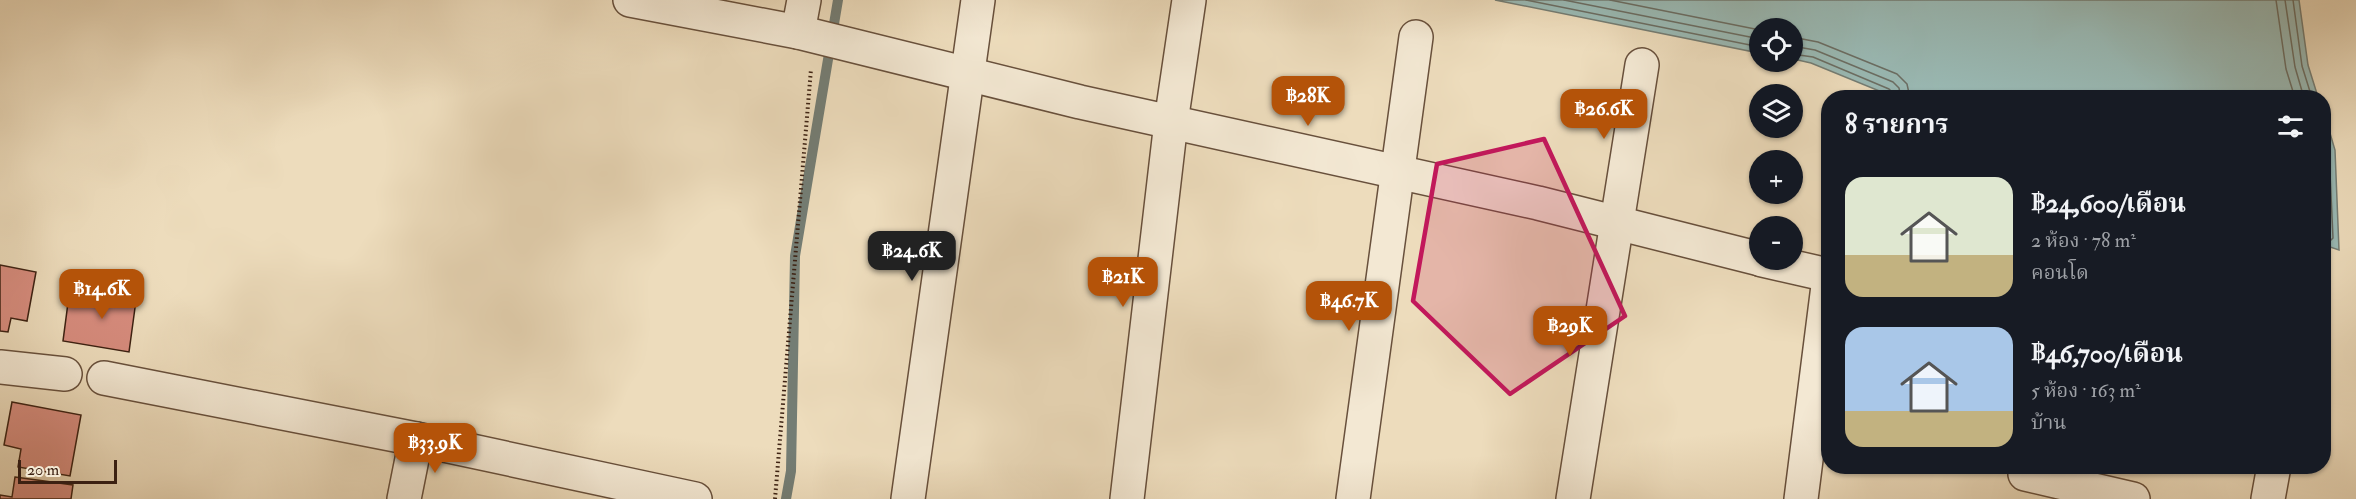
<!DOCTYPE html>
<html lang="th">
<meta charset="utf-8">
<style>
:root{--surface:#171b24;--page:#20242c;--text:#f1f3f6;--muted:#9ea1a6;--accent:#b45309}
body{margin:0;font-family:"IM FELL Double Pica","Noto Serif Thai",serif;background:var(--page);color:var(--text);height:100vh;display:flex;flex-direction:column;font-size:22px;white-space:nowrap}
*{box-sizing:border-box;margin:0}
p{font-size:20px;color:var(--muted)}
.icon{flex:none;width:33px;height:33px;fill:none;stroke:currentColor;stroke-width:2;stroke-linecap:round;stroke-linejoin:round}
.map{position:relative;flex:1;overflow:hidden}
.details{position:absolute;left:1821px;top:90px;width:510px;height:384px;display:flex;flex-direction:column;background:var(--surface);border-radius:24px;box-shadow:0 2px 4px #0004}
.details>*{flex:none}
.buttons{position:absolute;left:1749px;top:18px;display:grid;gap:12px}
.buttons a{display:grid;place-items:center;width:54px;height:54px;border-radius:50%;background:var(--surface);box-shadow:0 2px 4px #0004;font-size:30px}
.scale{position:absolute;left:18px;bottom:15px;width:99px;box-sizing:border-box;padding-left:6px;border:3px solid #3c2112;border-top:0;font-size:16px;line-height:21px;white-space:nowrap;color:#3c2112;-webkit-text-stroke:4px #f3e8d3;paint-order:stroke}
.price{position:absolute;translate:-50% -51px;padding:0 14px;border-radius:12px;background:var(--accent);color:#fff;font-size:20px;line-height:39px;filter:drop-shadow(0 2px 3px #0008)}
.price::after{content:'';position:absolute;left:50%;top:36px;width:18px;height:14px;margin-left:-9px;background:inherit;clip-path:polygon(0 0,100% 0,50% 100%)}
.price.on{background:#222;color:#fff}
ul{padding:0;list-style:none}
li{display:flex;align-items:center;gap:18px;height:150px;padding:0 24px}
li span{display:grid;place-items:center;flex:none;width:168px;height:120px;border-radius:18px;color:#555}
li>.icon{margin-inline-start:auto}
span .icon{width:72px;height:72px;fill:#fffc;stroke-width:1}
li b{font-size:26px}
h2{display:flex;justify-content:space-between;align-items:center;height:72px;padding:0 24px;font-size:26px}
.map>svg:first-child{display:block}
.water{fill:#9abab5;stroke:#747d74;stroke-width:1.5}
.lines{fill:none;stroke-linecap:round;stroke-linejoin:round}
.shore{stroke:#6b6e64;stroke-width:1.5}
.stream{stroke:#747d74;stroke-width:10}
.building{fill:#d78c7e;stroke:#3c2112;stroke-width:1.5}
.minor-casing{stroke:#68503c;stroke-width:36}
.path{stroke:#3c2112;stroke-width:4;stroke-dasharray:1.5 3;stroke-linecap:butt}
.minor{stroke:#f3e8d3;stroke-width:33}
.marked{fill:#c2185b;fill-opacity:0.2;stroke:#c2185b;stroke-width:4.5;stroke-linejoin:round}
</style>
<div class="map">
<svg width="2356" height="499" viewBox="0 0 2356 499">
<rect width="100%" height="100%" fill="#eddcbc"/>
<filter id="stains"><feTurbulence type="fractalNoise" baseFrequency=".00333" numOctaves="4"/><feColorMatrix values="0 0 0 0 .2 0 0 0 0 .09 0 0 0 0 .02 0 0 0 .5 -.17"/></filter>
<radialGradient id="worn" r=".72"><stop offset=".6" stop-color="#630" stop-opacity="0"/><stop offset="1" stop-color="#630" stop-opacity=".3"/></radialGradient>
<g class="water">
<path d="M 1495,0 L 2299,0 L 2308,65 L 2318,97 L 1894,97 L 1811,63 L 1793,59 L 1792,28 L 1760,28 L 1759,53 Z"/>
<path d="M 2324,113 L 2335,150 L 2339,250 L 2324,245 Z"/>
</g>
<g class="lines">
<g class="shore">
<path d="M 1526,0 L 1760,47"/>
<path d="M 1564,0 L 1760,39"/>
<path d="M 1610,0 L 1760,30"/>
<path d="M 2276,0 L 2286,69 L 2295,98"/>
<path d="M 2285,0 L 2295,67 L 2304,98"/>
<path d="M 2293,0 L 2302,66 L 2312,98"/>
<path d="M 1792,37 L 1818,42 L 1897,74 L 1907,84 L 1910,98"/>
<path d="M 1792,46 L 1815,50 L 1893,82 L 1899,88 L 1901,98"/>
<path d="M 1792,54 L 1813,57 L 1889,89 L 1893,93 L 1894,98"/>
<path d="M 2324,133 L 2329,152 L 2333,238 L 2330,241 L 2324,240"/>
</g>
<path class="stream" d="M 786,499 L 791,471 L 795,256 L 838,0"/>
</g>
<g class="building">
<path d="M 0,265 L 36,272 L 27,321 L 11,318 L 8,332 L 0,331 Z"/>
<path d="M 91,286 L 137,293 L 129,352 L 63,341 L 68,303 L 88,307 Z"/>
<path d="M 12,402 L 81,415 L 70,476 L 18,467 L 21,449 L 4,445 Z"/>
<path d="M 15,477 L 73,485 L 71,499 L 0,499 L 0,495 L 12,497 Z"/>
</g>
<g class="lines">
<defs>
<g id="minor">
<path d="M 630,0 L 798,32 L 1080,102 L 1538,203 L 1760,259"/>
<path d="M 798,32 L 804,0"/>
<path d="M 1762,260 L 1828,275"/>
<path d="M 0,367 L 65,374"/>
<path d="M 104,378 L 416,439 L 695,499"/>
<path d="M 2025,474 L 2133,499"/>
<path d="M 404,499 L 416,439"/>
<path d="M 908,499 L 978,0"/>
<path d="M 1127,499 L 1171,122 L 1189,0"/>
<path d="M 1353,499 L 1416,37"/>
<path d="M 1573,499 L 1642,65"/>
<path d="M 1801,499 L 1828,286"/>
<path d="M 2268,499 L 2274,466"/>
</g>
</defs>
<use href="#minor" class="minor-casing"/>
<path class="path" d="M 775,499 L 811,69"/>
<use href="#minor" class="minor"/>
</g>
<path class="marked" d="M 1544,139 L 1625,316 L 1510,394 L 1413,301 L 1437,164 Z"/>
<rect width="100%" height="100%" filter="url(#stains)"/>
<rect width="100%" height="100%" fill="url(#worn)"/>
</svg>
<div class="buttons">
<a><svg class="icon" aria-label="locate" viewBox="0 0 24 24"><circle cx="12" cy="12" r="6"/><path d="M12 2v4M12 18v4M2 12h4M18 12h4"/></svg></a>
<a><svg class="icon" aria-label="layers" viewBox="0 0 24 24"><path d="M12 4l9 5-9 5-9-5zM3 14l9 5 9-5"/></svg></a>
<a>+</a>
<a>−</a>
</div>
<div class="scale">20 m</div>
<b class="price" style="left:1308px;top:127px">฿28K</b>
<b class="price" style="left:1604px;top:140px">฿26.6K</b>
<b class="price on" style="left:912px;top:282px">฿24.6K</b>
<b class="price" style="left:1123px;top:308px">฿21K</b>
<b class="price" style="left:102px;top:320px">฿14.6K</b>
<b class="price" style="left:1349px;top:332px">฿46.7K</b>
<b class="price" style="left:1570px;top:357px">฿29K</b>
<b class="price" style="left:435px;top:474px">฿33.9K</b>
<section class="details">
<h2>8 รายการ<svg class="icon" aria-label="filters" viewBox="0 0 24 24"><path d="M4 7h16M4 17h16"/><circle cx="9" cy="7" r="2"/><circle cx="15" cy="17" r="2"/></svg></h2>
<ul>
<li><span style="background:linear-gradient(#dfe7d0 65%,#c2b280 0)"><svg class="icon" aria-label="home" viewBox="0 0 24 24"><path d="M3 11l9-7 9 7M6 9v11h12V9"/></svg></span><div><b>฿24,600/เดือน</b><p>2 ห้อง · 78 m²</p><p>คอนโด</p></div></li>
<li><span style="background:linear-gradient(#a9c7e8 70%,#c2b280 0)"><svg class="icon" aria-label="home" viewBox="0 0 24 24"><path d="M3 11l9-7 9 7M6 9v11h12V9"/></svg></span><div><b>฿46,700/เดือน</b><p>5 ห้อง · 163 m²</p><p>บ้าน</p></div></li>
</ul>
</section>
</div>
